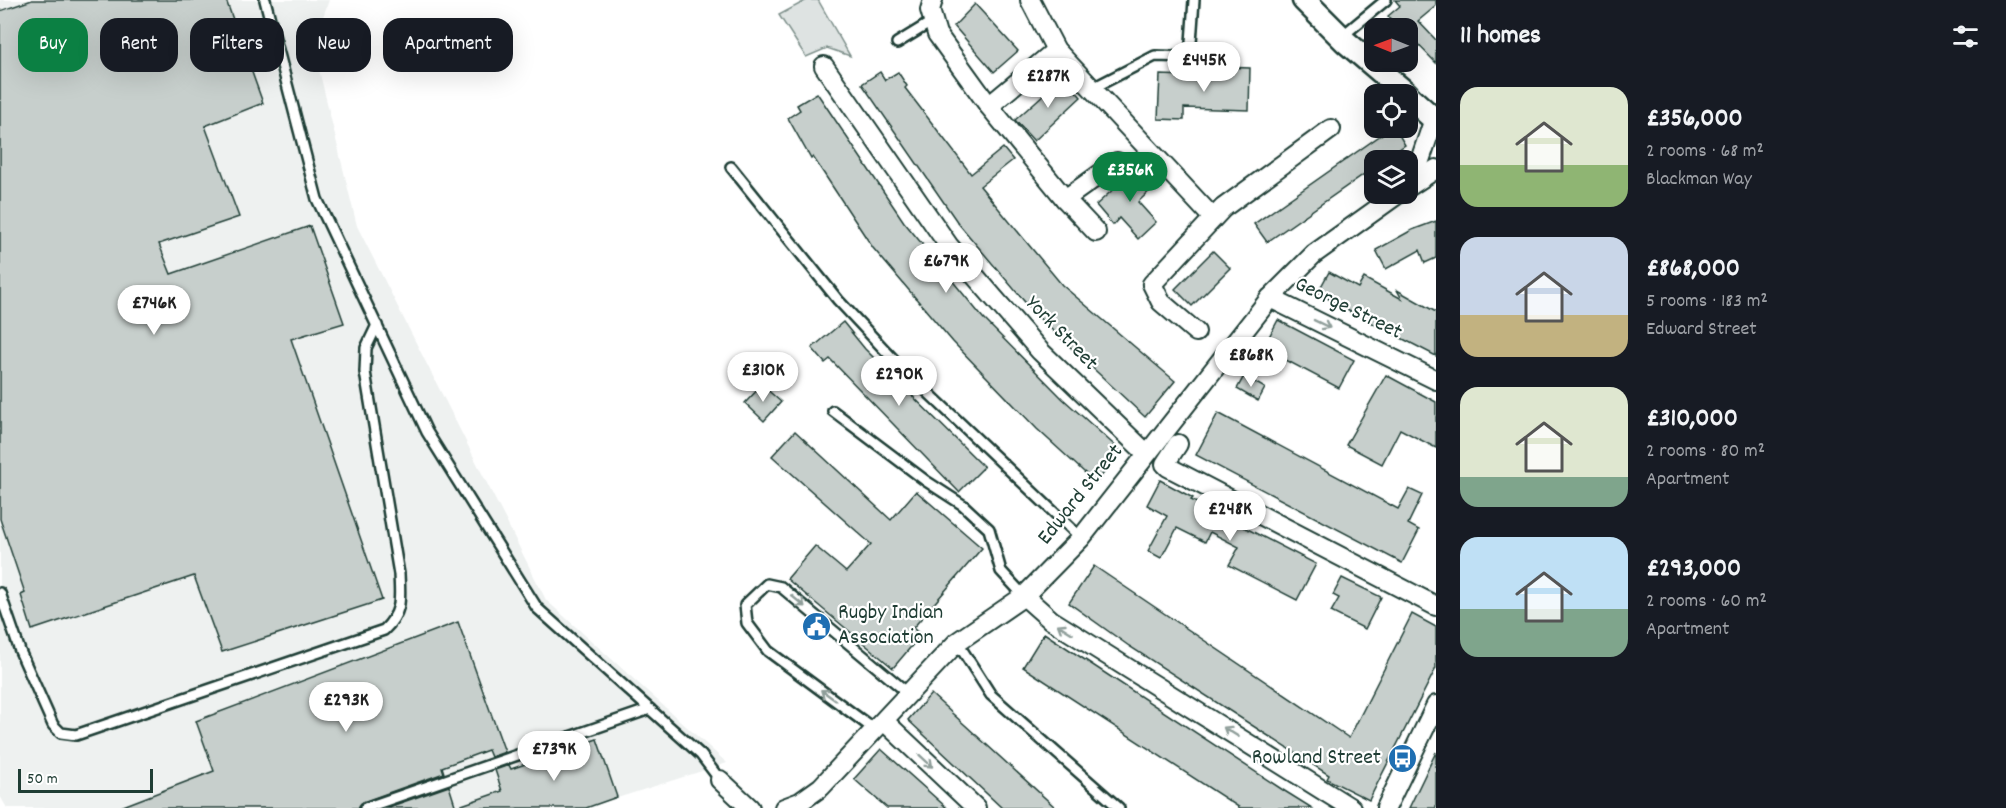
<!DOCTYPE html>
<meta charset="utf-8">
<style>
:root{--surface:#171b24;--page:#20242c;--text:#f1f3f6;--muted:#9ea1a6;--accent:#0b8043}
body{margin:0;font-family:Dekko,sans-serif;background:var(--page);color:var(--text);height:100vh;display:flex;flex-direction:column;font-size:22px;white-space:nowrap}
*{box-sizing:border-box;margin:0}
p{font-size:20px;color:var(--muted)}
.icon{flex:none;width:33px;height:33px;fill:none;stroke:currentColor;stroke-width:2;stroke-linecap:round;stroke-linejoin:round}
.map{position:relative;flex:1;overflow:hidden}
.sheet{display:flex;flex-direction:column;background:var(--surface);width:570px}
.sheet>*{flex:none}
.top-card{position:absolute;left:18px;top:18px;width:570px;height:54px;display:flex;gap:12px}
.needle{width:39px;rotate:271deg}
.buttons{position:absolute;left:1364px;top:18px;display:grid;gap:12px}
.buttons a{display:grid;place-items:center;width:54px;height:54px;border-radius:12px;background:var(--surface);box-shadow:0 6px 24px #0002;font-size:30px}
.scale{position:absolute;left:18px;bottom:15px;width:135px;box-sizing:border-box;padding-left:6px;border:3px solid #1f3d34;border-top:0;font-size:16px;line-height:21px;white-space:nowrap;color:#1f3d34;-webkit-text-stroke:4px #fff;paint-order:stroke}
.price{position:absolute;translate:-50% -51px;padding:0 14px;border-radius:21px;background:#fff;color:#222;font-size:20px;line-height:39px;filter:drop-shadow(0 2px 3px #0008)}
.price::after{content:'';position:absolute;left:50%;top:36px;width:18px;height:14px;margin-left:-9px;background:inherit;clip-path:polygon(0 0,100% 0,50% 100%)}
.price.on{background:var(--accent);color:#fff}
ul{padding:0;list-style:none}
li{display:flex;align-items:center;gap:18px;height:150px;padding:0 24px}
li span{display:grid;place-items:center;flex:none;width:168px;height:120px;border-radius:18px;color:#555}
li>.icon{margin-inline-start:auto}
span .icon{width:72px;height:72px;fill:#fffc;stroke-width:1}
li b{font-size:26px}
h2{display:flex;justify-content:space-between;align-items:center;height:72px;padding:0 24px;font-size:26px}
.pill{padding:0 21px;border-radius:18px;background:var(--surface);box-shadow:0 6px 24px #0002;font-size:21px;line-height:54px}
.pill.on{background:var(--accent);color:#fff}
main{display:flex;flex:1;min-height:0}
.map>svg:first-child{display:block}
.built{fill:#eef1f0}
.green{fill:#dee3e2;stroke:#7e908b;stroke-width:1.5}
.building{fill:#c7cfcc;stroke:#1f3d34;stroke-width:1.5}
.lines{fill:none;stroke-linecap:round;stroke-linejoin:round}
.service-casing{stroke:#1f3d34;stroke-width:14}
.minor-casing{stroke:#1f3d34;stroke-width:22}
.tertiary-casing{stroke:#1f3d34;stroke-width:27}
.service{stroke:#fff;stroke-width:9}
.minor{stroke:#fff;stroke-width:18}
.tertiary{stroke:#fff;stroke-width:22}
.oneway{stroke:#8f9e9a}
.labels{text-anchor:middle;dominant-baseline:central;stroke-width:4.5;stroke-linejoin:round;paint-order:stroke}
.street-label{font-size:22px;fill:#1f3d34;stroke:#fff}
.poi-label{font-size:22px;fill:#1f3d34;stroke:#fff;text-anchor:start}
</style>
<main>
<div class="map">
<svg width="1436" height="808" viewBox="0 0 1436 808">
<rect width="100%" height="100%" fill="#fff"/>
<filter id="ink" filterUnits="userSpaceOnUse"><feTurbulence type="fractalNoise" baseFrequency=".0167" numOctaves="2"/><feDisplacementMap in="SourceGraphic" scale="12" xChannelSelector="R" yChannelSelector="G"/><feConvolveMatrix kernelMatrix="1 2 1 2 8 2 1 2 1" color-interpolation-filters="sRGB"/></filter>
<g filter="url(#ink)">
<path class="built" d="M 0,0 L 329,0 L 313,45 L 357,226 L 546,600 L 727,763 L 586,808 L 7,808 L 0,796 Z"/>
<path class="green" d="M 807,0 L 818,0 L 850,56 L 827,48 L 806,57 L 779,15 Z"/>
<g class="building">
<path d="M 32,0 L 226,0 L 263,103 L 205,126 L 239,217 L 159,244 L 171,274 L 310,226 L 344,323 L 291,339 L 382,600 L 222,652 L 194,576 L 32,630 L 21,595 L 25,593 L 0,519 L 0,11 Z"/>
<path d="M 1395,0 L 1436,0 L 1436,6 L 1418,21 L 1436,40 L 1436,63 L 1407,33 L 1407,28 L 1398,28 L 1388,16 L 1400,6 Z"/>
<path d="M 975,4 L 1018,51 L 994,72 L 954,26 Z"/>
<path d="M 1221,67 L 1250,68 L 1249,110 L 1184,108 L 1184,120 L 1158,119 L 1160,75 L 1220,77 Z"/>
<path d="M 880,72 L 885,80 L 898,72 L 907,86 L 905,88 L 971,174 L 1003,148 L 1013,160 L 980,186 L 1062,285 L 1175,381 L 1145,417 L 1035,314 L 958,223 L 862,84 Z"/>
<path d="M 1063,77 L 1081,97 L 1034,141 L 1015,120 Z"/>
<path d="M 817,93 L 904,222 L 983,318 L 1063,399 L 1121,451 L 1096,483 L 1037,429 L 953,342 L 873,248 L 813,157 L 811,159 L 788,118 L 800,110 L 797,105 Z"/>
<path d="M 1391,128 L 1395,128 L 1405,145 L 1383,160 L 1374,160 L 1374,167 L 1267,242 L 1254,224 Z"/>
<path d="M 1140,165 L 1157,184 L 1138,202 L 1156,222 L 1138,239 L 1119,218 L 1113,225 L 1096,205 Z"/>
<path d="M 1436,221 L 1436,258 L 1425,263 L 1420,250 L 1386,269 L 1376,250 L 1412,230 Z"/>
<path d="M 1213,251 L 1230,268 L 1192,306 L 1175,289 Z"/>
<path d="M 1329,272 L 1358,288 L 1364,278 L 1402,299 L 1397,290 L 1436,312 L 1436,356 L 1343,308 L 1318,292 Z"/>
<path d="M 1278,320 L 1354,360 L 1339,388 L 1263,348 Z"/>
<path d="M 843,322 L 865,349 L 984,467 L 959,492 L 830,359 L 825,363 L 812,348 Z"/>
<path d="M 1386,375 L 1436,402 L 1436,448 L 1400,429 L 1382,464 L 1346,445 Z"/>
<path d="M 1244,376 L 1265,388 L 1258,401 L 1237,389 Z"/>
<path d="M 762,385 L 781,402 L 764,421 L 745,403 Z"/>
<path d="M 1218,413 L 1398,509 L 1409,489 L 1422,495 L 1408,524 L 1419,530 L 1402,563 L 1196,455 Z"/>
<path d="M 795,431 L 891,520 L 916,491 L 982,548 L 913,628 L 921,635 L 893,668 L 787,579 L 815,546 L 846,572 L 871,544 L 772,456 Z"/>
<path d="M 1160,480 L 1193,498 L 1191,500 L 1316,564 L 1297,600 L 1229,565 L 1239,547 L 1210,532 L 1205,542 L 1177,528 L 1161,558 L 1148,551 L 1167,516 L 1147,505 Z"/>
<path d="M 1094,566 L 1349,738 L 1412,614 L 1436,627 L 1436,668 L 1369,800 L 1327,779 L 1329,775 L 1129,646 L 1069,603 Z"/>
<path d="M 1342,578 L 1381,597 L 1365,629 L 1331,612 L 1339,598 L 1333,595 Z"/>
<path d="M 458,622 L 505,752 L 491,757 L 488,750 L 442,767 L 444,773 L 363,802 L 358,808 L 118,808 L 214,771 L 196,721 Z"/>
<path d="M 1044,633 L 1283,790 L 1312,808 L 1240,808 L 1023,667 Z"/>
<path d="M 931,694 L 1056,808 L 1002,808 L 908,720 Z"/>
<path d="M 597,739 L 617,797 L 586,808 L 460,808 L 459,806 L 502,791 L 495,770 L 509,765 L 511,769 Z"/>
<path d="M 881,749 L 947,808 L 887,808 L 854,779 Z"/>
<path d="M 1436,752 L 1436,808 L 1409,808 Z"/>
<path d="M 449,786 L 456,808 L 386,808 Z"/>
</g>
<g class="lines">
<defs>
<g id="service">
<path d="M 265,0 L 317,199 L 427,432 L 537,608 L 701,755 L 720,780"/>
<path d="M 1341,37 L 1386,0"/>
<path d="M 897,43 L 933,21"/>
<path d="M 1091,89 L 1155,56 L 1190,57 L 1194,0"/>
<path d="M 731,167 L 838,300 L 896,362 L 1081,538"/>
<path d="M 833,411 L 926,481 L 963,505 L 989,529 L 1001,571 L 1024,596"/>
<path d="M 0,593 L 20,651 L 53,725 L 61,733 L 76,735 L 384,630 C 403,612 400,598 399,574 L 365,372 L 366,348 L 377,325"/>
<path d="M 957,642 L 991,695 L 1119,808"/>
<path d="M 875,730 L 768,651 L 747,623 L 745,605 L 767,584 L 781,587 L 909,694"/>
<path d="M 365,808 L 650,709"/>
</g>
<g id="minor">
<path d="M 933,0 L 930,10 L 937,34 L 989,106 L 1065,199 L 1096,232"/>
<path d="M 1030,0 L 1056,50 L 1213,218"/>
<path d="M 824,66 L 949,246 L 1040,351 L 1146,453"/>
<path d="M 989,106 L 1056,50"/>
<path d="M 1412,184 L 1434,119"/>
<path d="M 1410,186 L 1436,169"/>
<path d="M 1065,199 L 1117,162"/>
<path d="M 1270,298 L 1436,380"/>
<path d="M 1196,332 L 1161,302 L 1152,284 L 1223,208 L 1331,129"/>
<path d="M 1178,444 L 1165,464 L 1168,467 L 1436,606"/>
<path d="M 1024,596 L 1051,620 L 1351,808"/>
<path d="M 884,721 L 976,808"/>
<path d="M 720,780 L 750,808"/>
<path d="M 784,808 L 800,802 L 821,787 L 957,642 L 1024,596 L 1081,538 L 1270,298 L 1314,254 L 1398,194"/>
<path d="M 1386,808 L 1436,705"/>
</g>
<g id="tertiary">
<path d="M 1304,0 L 1346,42 L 1407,94"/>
<path d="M 1407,95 L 1436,121"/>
</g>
</defs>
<use href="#service" class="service-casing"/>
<use href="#minor" class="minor-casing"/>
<use href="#tertiary" class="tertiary-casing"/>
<use href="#service" class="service"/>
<use href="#minor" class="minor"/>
<use href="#tertiary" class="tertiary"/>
</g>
<defs><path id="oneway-shaft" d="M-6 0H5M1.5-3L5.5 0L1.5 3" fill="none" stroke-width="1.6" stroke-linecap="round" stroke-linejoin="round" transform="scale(1.5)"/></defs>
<g class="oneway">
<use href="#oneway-shaft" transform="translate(1322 324) rotate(26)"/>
<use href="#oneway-shaft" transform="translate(798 601) rotate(40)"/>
<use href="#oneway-shaft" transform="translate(1065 629) rotate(-148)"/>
<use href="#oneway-shaft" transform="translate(828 695) rotate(-144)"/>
<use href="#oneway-shaft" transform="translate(1231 732) rotate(-148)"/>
<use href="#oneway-shaft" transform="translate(926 761) rotate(43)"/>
</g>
</g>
<defs>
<symbol id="civic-disc" viewBox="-11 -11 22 22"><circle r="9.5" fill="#1f6fb2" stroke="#fff"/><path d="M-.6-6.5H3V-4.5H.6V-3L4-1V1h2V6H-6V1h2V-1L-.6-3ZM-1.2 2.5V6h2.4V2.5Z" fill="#fff"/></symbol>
<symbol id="bus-disc" viewBox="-11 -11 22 22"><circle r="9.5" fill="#1f6fb2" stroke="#fff"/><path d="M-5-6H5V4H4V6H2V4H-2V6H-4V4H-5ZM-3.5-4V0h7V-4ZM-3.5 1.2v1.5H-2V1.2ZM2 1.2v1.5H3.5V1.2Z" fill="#fff"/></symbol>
</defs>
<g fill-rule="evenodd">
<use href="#civic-disc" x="800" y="610" width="33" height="33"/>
<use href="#bus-disc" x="1386" y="742" width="33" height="33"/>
</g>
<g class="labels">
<g class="street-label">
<text transform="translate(1348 309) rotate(26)">George Street</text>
<text transform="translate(1061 334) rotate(46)">York Street</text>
<text transform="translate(1081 495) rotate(-51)">Edward Street</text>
</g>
<g class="poi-label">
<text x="838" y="613">Rugby Indian<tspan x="838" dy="25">Association</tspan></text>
<text x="1381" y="758" text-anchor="end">Rowland Street</text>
</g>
</g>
</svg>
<div class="buttons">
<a><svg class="needle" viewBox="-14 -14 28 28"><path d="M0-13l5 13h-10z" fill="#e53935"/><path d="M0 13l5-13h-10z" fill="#9ea1a6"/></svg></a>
<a><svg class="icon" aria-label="locate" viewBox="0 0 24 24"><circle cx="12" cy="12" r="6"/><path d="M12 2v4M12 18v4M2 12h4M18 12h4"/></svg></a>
<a><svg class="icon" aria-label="layers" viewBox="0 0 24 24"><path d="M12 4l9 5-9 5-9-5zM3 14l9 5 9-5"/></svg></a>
</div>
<div class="scale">50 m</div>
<b class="price" style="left:1204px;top:93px">£445K</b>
<b class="price" style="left:1048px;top:109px">£287K</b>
<b class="price on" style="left:1130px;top:203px">£356K</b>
<b class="price" style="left:946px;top:294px">£679K</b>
<b class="price" style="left:154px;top:336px">£746K</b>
<b class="price" style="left:1251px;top:388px">£868K</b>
<b class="price" style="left:763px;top:403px">£310K</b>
<b class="price" style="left:899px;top:407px">£290K</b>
<b class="price" style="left:1230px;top:542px">£248K</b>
<b class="price" style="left:346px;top:733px">£293K</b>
<b class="price" style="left:554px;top:782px">£739K</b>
<div class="top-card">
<a class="pill on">Buy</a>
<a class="pill">Rent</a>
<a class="pill">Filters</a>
<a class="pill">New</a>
<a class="pill">Apartment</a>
</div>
</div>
<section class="sheet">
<h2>11 homes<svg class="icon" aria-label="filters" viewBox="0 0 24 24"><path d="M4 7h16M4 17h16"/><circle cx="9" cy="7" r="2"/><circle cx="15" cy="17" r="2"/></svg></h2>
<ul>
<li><span style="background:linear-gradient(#dfe7d0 65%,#8fb573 0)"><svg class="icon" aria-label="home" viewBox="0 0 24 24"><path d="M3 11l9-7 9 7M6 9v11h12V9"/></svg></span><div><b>£356,000</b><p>2 rooms · 68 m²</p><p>Blackman Way</p></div></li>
<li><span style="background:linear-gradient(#c9d6e8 65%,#c2b280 0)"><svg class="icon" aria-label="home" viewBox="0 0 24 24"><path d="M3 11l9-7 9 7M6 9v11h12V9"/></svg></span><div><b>£868,000</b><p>5 rooms · 183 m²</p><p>Edward Street</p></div></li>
<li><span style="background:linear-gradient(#dfe7d0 75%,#7fa58c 0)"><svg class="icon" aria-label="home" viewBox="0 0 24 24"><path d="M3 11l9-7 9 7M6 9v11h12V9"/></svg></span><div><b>£310,000</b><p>2 rooms · 80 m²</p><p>Apartment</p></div></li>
<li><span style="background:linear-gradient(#bfe0f5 60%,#7fa58c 0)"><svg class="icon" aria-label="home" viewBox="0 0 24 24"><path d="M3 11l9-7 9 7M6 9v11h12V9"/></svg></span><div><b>£293,000</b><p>2 rooms · 60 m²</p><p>Apartment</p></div></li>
</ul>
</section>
</main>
